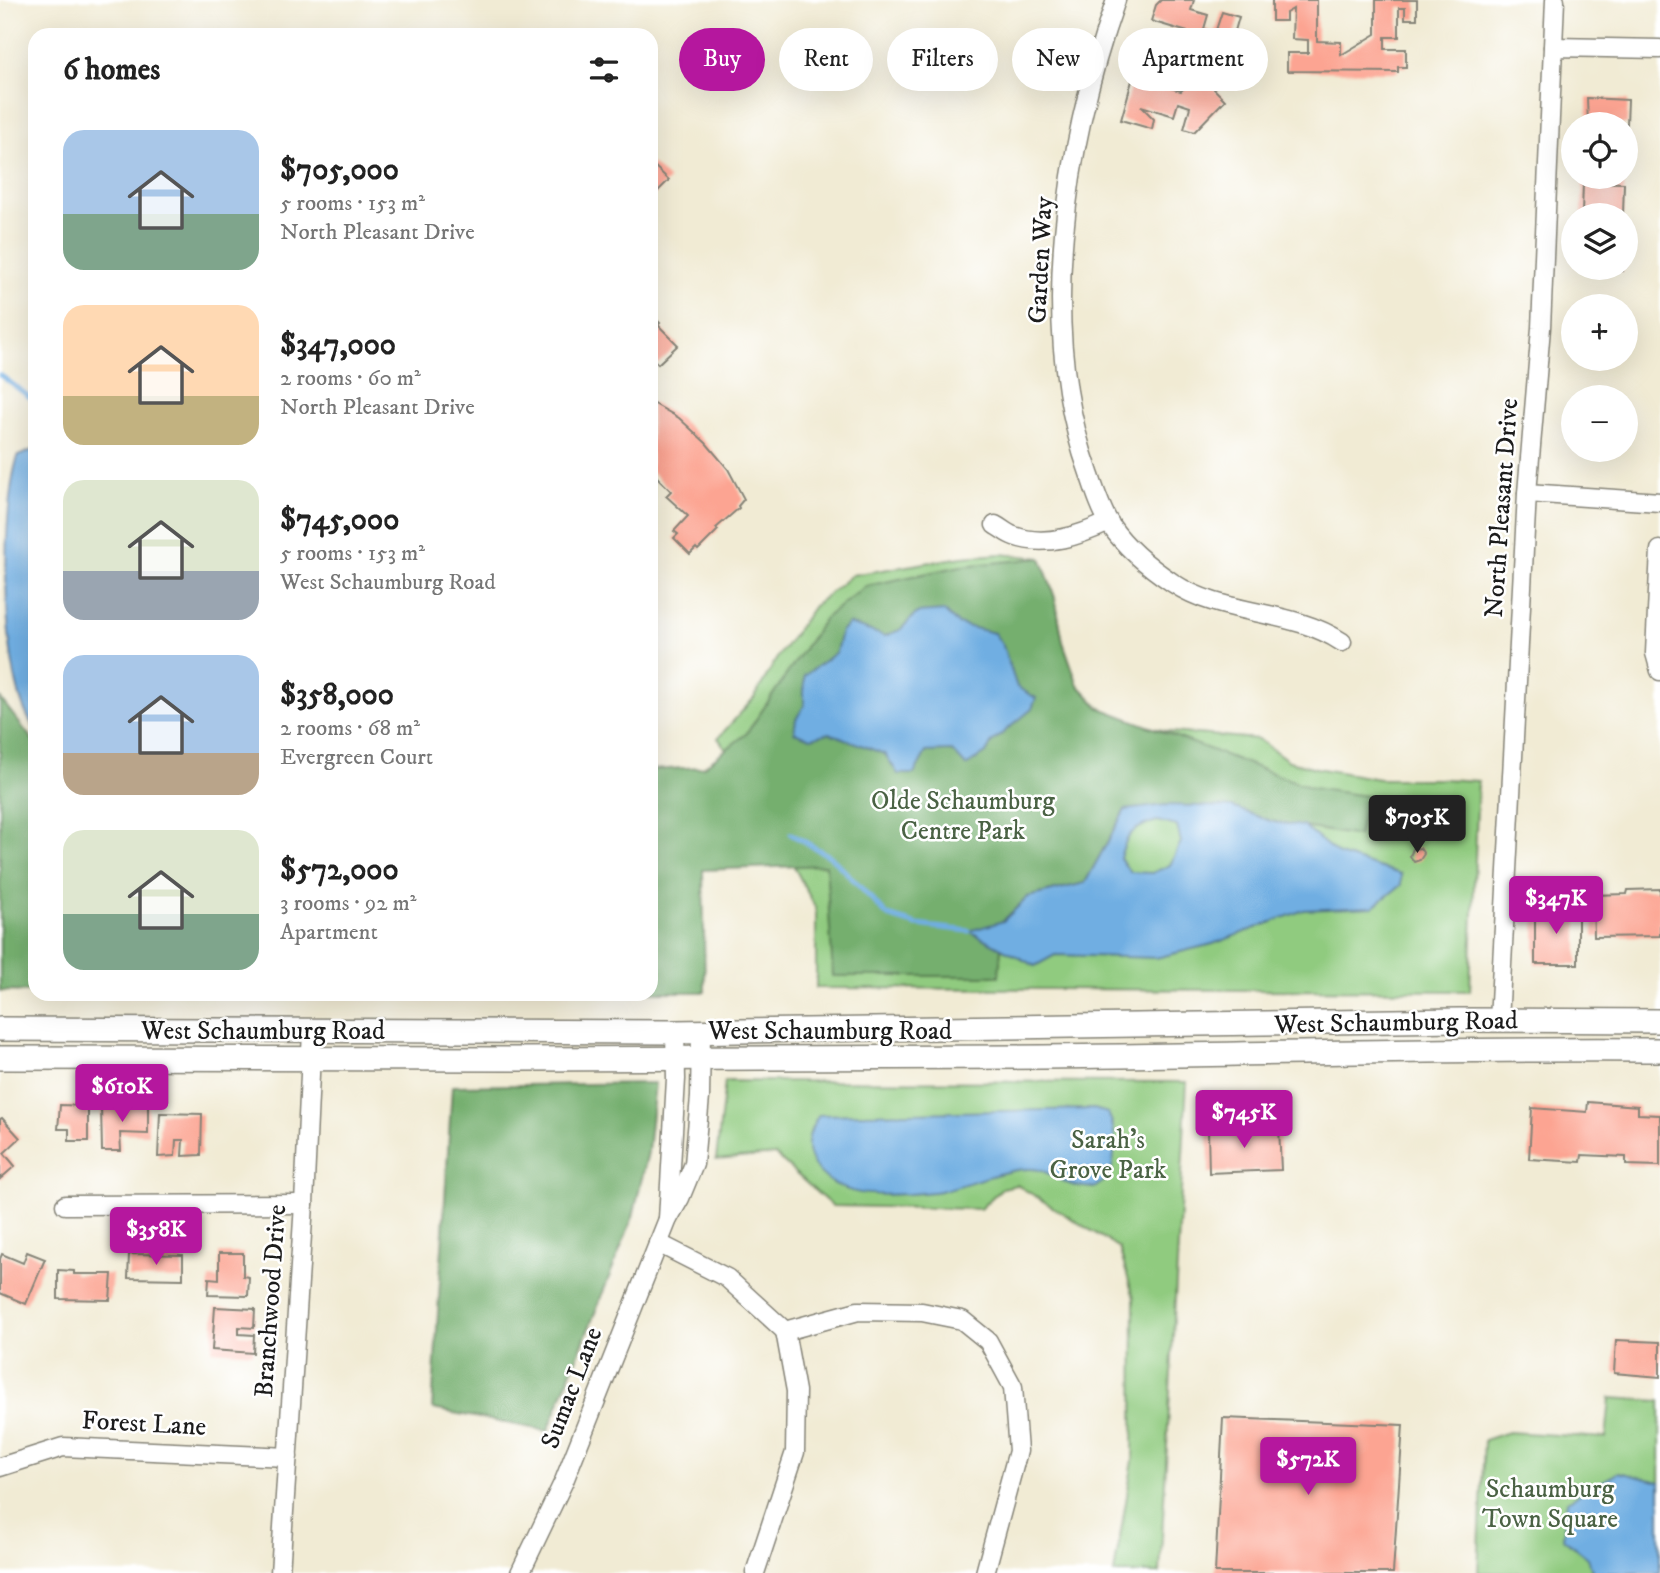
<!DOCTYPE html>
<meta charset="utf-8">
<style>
:root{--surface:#fff;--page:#f2f2f2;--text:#222;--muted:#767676;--accent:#b5179e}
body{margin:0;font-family:"IM FELL DW Pica",serif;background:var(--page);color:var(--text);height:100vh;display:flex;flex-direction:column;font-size:26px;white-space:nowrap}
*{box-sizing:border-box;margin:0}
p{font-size:23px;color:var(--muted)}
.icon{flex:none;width:38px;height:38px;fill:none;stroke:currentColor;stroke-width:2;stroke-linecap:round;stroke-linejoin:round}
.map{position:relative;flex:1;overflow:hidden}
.sheet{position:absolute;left:28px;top:28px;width:630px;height:973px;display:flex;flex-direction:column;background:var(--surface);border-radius:21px;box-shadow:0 7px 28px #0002}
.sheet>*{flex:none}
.banner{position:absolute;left:679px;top:28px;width:665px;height:63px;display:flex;gap:14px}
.tools{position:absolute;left:1561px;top:112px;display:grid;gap:14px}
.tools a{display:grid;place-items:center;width:77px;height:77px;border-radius:50%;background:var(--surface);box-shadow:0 7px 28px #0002;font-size:35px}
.price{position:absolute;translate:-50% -60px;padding:0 16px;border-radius:7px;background:var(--accent);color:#fff;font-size:23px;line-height:46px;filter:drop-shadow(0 2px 4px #0008)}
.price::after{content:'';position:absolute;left:50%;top:42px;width:21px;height:16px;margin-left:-10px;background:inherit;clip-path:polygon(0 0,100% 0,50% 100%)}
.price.selected{background:#222;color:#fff}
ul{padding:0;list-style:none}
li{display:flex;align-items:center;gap:21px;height:175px;padding:0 35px}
li span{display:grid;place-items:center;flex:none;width:196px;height:140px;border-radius:21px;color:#555}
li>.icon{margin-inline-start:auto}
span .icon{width:84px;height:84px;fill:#fffc;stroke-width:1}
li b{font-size:30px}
h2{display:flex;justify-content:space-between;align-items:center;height:84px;padding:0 35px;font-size:30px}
.pill{padding:0 24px;border-radius:32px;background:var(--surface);box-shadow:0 7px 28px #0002;font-size:24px;line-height:63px}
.pill.selected{background:var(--accent);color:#fff}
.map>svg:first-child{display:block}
.green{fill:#90cb7f;stroke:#56744e;stroke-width:2}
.forest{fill:#74af6e;stroke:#486645;stroke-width:2}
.water{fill:#6faee2;stroke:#46657f;stroke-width:2;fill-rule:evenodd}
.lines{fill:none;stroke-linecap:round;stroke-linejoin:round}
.stream{stroke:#6faee2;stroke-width:5}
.building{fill:#fca492}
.minor-casing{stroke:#868478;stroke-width:21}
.major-casing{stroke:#868478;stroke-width:26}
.minor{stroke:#fff;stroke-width:18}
.major{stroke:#fff;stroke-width:23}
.labels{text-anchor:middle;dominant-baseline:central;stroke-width:5;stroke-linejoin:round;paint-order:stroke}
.street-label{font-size:26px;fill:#1c1c1c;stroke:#fff}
.park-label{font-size:26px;fill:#4a6244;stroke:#fff}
</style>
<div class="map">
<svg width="1660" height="1573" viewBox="0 0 1660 1573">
<rect width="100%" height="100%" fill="#fff"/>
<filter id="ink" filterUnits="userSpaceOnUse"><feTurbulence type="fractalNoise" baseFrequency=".0143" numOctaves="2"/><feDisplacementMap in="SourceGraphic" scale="14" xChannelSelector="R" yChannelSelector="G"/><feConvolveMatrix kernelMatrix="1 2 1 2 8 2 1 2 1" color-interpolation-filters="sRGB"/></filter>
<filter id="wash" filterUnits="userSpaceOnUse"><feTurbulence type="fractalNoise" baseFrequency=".00686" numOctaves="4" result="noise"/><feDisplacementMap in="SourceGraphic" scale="28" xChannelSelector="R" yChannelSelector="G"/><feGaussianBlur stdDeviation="1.57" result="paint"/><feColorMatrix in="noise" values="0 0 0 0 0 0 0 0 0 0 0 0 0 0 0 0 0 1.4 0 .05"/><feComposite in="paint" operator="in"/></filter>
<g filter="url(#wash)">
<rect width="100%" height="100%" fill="#f1ebd4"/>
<g class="green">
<path d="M 1001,554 L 1041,558 L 1055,598 L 1063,642 L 1078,685 L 1100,708 L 1145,726 L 1171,732 L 1258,739 L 1289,761 L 1316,768 L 1379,779 L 1444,779 L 1478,781 L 1470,991 L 816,988 L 816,909 L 752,785 L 718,738 L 754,698 L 777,658 L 814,606 L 852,575 L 962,557 Z"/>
<path d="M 725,1081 L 1187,1082 L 1160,1573 L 1114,1573 L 1133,1460 L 1134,1298 L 1119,1248 L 1017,1185 L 1002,1188 L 980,1209 L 832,1206 L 775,1155 L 716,1160 Z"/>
<path d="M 1610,1398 L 1660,1401 L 1660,1573 L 1478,1573 L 1484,1440 L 1508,1432 L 1606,1438 Z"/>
</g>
<g class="forest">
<path d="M 1041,558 L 1055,598 L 1063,642 L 1078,685 L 1100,708 L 1312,788 L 1367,796 L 1358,836 L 1273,822 L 1232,807 L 1125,810 L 1085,883 L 1028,897 L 1003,921 L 999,976 L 833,976 L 826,865 L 703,870 L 705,992 L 651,992 L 651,770 L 703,767 L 746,734 L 825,618 L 866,586 L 961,566 Z"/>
<path d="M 0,698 L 35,743 L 35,992 L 0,991 Z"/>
<path d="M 655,1083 L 648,1152 L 633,1217 L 548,1431 L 432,1409 L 452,1086 Z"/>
</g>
<g class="water">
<path d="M 35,449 L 35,728 C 0,687 0,514 18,456 Z"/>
<path d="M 944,611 L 958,624 L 994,633 L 1003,646 L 1017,687 L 1036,698 L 1032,709 L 992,742 L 986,753 L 966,766 L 952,751 L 926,752 L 914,774 L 898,774 L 885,754 L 829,733 L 811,738 L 794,732 L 796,719 L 804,706 L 804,676 L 836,652 L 841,631 L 849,624 L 885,636 L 900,630 L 917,613 Z"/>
<path d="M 1165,805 L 1232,807 L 1273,822 L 1303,826 L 1339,855 L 1401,874 L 1401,885 L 1373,907 L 1304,910 L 1213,944 L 1156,958 L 1055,955 L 1035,966 L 969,931 L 1003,921 L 1028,897 L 1085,883 L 1125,810 ZM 1157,821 L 1177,826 L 1181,842 L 1170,865 L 1152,873 L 1130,872 L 1120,858 C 1127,833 1132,828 1157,821 Z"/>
<path d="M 1094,1109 L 1108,1113 C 1118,1132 1115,1157 1110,1177 L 1094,1188 C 1087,1187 1079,1187 1072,1185 C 1056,1180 1046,1168 1028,1169 C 997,1171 970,1184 940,1191 C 930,1193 919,1193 909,1194 C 875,1196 839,1197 816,1168 C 802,1150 808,1132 819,1115 Z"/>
<path d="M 1619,1472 L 1660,1482 L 1660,1573 L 1593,1573 L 1588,1558 L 1563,1538 L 1567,1501 Z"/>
</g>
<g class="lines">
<g class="stream">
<path d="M 0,375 L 35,401"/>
<path d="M 791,834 L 831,857 L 888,916 L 917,925 L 969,931"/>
</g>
</g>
<g id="blocks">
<g class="building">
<path d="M 1161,0 L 1194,0 L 1191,10 L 1208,15 L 1204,29 L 1215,33 L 1222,12 L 1239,17 L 1233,38 L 1238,42 L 1231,66 L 1222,63 L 1214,89 L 1225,100 L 1194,132 L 1184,129 L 1190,107 L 1178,103 L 1174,116 L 1141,106 L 1154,119 L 1152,129 L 1121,120 L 1133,77 L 1181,91 L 1209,63 L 1195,59 L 1201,36 L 1151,21 L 1156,5 Z"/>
<path d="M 1272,0 L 1317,0 L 1317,41 L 1341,42 L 1341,55 L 1376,34 L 1376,0 L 1417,0 L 1417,19 L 1405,19 L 1405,8 L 1399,8 L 1399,37 L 1385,37 L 1385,49 L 1406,49 L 1406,67 L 1398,67 L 1398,72 L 1287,71 L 1287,53 L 1308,53 L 1308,40 L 1292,39 L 1293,9 L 1286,13 L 1286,21 L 1272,21 Z"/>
<path d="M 1587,98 L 1628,100 L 1627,124 L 1588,124 Z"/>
<path d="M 651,163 L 669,180 L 651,198 Z"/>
<path d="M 1583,182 L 1624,183 L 1623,215 L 1582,214 Z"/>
<rect x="1581" y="268" width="42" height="3"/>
<path d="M 653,316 L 660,323 L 658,325 L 678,345 L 658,364 L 651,357 Z"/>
<path d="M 651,402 L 679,418 L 706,443 L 728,469 L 744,499 L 738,506 L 739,508 L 716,528 L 718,530 L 698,550 L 696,548 L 690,554 L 674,538 L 678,534 L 674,531 L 688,516 L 666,496 L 671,491 L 651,471 Z"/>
<path d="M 1420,848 L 1424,854 L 1420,860 L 1414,862 L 1410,856 L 1413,849 Z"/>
<path d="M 1660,889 L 1660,936 L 1594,937 L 1593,895 L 1627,894 L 1628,890 Z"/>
<rect x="1535" y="909" width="43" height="55"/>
<path d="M 1588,1102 L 1638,1106 L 1638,1114 L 1660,1115 L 1660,1166 L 1626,1165 L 1626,1157 L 1582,1155 L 1581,1162 L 1529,1159 L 1532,1108 L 1587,1112 Z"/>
<path d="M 60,1105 L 88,1106 L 88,1141 L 69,1141 L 69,1129 L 58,1129 Z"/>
<path d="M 101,1106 L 148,1106 L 148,1134 L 120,1133 L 121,1151 L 102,1151 Z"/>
<path d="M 160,1113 L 202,1114 L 201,1155 L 182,1156 L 183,1140 L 176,1140 L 175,1156 L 158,1157 Z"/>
<path d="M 2,1118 L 20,1138 L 4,1153 L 15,1166 L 0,1179 L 0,1119 Z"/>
<path d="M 1279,1127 L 1281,1170 L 1209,1173 L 1208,1130 Z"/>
<path d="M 27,1252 L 45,1259 L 26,1304 L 0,1293 L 0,1259 L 2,1254 L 23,1263 Z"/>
<path d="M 219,1253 L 243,1253 L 243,1276 L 249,1277 L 248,1296 L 208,1295 L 209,1278 L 219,1279 Z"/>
<path d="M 129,1254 L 183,1255 L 183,1279 L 128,1278 Z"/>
<path d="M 58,1270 L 74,1271 L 74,1274 L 112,1274 L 110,1300 L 58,1299 Z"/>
<path d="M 215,1307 L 255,1309 L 254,1328 L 239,1327 L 239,1334 L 254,1335 L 253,1353 L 212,1350 Z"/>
<path d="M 1616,1340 L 1660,1342 L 1660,1377 L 1614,1373 Z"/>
<path d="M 1223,1418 L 1403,1425 L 1393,1573 L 1215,1573 Z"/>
</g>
</g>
</g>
<g filter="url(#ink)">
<use href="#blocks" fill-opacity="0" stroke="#868478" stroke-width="2"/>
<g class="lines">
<defs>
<g id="minor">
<path d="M 1116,0 C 1066,142 1036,327 1089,473 C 1095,491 1101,510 1111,526 C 1126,548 1152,569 1173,583 C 1224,617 1291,608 1342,642"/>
<path d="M 1553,47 L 1660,49"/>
<path d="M 1527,493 L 1660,502"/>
<path d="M 995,525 C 1001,528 1007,534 1014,536 C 1045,548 1081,535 1109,522"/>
<path d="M 1660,550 L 1655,653 L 1660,671"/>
<path d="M 1499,1021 L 1527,493 L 1541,328 L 1555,0"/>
<path d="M 65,1205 L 304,1204"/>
<path d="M 668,1219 L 676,1079 L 675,1032"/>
<path d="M 658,1243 L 727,1278 L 785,1331 L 858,1311 L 922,1312 L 962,1320 L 988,1341 L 1013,1387 L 1018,1451 L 985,1573"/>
<path d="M 0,1467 L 63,1447 L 288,1457"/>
<path d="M 280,1573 L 304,1204 L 312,1031"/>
<path d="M 520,1573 L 564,1481 L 668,1219 L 680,1198 L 694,1164 L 700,1097 L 701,1032"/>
<path d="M 755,1573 L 795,1452 L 796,1391 L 785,1331"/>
</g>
<g id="major">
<path d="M 0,1029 L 675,1032 L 1459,1020 L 1660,1021"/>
<path d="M 0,1058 C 348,1059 695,1060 1043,1057 C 1249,1055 1454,1048 1660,1050"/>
</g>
</defs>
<use href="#minor" class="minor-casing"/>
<use href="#major" class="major-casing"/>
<use href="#minor" class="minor"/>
<use href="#major" class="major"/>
</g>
</g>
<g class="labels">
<g class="street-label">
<text transform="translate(1041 260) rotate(-87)">Garden Way</text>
<text transform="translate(1502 508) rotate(-86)">North Pleasant Drive</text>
<text transform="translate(1396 1023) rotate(-1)">West Schaumburg Road</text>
<text x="263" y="1031">West Schaumburg Road</text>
<text x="830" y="1031">West Schaumburg Road</text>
<text transform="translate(271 1301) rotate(-86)">Branchwood Drive</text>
<text transform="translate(572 1388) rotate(-69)">Sumac Lane</text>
<text transform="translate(144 1424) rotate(3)">Forest Lane</text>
</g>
<g class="park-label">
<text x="963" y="801">Olde Schaumburg<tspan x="963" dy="30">Centre Park</tspan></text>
<text x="1108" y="1140">Sarah's<tspan x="1108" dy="30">Grove Park</tspan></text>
<text x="1550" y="1489">Schaumburg<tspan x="1550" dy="30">Town Square</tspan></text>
</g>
</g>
</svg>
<div class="tools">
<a><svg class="icon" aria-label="locate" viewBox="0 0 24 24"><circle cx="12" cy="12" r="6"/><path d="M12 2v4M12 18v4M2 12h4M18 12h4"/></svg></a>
<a><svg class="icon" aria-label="layers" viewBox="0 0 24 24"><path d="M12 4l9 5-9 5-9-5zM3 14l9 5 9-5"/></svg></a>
<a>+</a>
<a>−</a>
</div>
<b class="price selected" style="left:1417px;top:855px">$705K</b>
<b class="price" style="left:1556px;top:936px">$347K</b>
<b class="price" style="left:122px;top:1124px">$610K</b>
<b class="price" style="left:1244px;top:1150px">$745K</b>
<b class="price" style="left:156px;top:1267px">$358K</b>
<b class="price" style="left:1308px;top:1497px">$572K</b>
<div class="banner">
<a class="pill selected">Buy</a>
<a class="pill">Rent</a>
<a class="pill">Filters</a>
<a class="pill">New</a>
<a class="pill">Apartment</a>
</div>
<section class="sheet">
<h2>6 homes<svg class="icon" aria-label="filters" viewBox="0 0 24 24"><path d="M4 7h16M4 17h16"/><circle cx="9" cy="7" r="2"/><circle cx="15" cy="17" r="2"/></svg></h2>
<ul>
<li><span style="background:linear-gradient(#a9c7e8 60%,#7fa58c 0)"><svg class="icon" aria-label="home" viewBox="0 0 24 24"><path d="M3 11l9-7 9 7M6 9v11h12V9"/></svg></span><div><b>$705,000</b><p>5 rooms · 153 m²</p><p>North Pleasant Drive</p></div></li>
<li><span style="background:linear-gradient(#ffd9b3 65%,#c2b280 0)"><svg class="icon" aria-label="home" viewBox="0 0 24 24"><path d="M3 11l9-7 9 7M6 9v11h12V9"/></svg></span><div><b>$347,000</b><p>2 rooms · 60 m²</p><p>North Pleasant Drive</p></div></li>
<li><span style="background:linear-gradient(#dfe7d0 65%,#9aa5b1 0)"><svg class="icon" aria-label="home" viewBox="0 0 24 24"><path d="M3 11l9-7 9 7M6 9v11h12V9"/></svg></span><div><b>$745,000</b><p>5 rooms · 153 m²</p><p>West Schaumburg Road</p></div></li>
<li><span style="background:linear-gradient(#a9c7e8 70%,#b9a48a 0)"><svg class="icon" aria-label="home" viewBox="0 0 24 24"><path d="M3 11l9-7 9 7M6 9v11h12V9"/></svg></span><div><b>$358,000</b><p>2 rooms · 68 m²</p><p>Evergreen Court</p></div></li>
<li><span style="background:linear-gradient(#dfe7d0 60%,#7fa58c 0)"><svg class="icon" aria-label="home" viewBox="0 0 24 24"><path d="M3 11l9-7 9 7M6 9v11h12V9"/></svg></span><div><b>$572,000</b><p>3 rooms · 92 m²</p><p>Apartment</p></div></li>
</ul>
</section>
</div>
